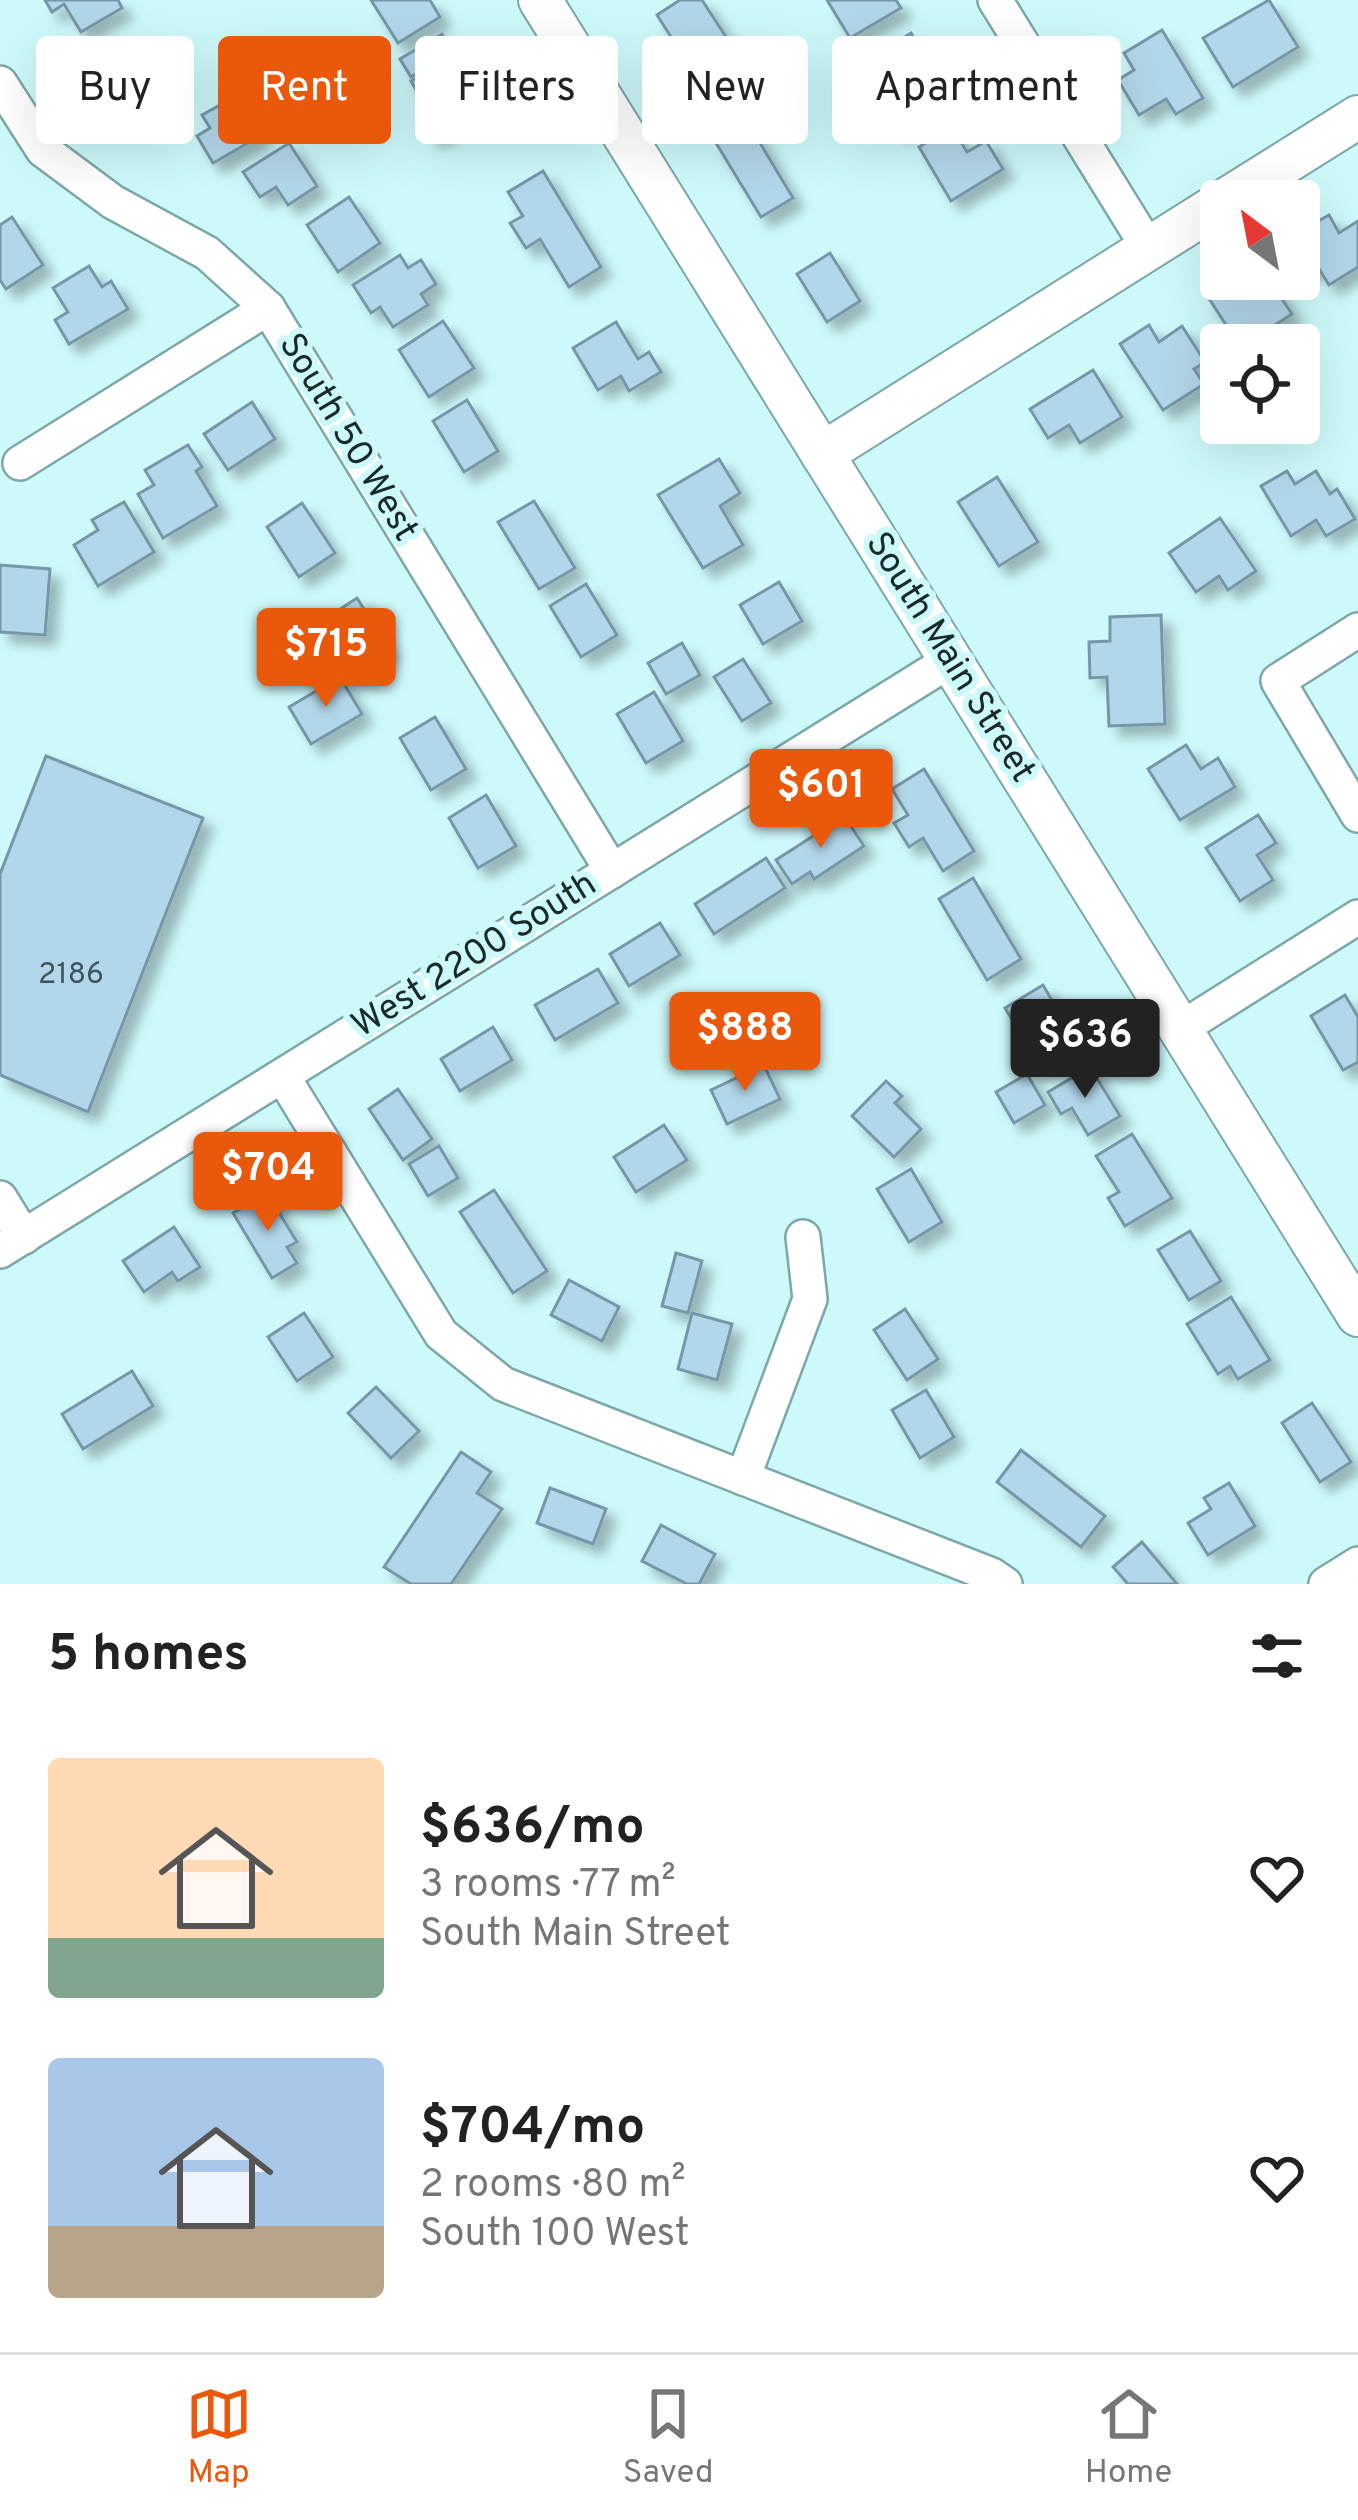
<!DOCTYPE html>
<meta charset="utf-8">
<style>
:root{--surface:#fff;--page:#f6f6f6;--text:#222;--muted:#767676;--line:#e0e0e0;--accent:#ea580c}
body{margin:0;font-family:Overpass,sans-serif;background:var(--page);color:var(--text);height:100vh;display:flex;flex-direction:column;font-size:45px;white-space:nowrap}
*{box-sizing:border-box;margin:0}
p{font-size:39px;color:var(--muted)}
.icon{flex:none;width:66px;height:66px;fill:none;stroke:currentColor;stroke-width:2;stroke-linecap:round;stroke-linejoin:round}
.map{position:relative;height:1584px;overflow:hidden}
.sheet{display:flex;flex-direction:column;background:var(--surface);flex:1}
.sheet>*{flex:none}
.hud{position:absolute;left:36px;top:36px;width:1287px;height:108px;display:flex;gap:24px}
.needle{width:78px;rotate:328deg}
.buttons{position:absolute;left:1200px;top:180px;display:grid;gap:24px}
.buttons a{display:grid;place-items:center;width:120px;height:120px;border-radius:12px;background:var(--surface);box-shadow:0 12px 48px #0002;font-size:60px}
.price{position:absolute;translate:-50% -102px;padding:0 27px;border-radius:12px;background:var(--accent);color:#fff;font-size:39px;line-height:78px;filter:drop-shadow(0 3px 6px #0008)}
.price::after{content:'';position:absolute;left:50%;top:72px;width:36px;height:27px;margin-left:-18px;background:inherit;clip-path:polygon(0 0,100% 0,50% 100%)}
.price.on{background:#222;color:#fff}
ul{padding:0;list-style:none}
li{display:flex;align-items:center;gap:36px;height:300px;padding:0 48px}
li span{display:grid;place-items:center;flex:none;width:336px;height:240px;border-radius:12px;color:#555}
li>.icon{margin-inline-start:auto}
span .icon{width:144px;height:144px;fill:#fffc;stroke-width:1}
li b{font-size:51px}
h2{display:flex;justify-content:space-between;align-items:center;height:144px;padding:0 48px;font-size:51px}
.pill{padding:0 42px;border-radius:12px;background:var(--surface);box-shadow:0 12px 48px #0002;font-size:42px;line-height:108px}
.pill.on{background:var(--accent);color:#fff}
.tab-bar{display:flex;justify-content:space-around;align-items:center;height:168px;border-top:3px solid var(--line);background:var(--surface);font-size:33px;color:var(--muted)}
.tab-bar a{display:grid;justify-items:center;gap:6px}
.tab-bar .on{color:var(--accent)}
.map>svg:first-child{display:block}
.building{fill:#b3d7ea;stroke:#7697a7;stroke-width:3;filter:url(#shadow)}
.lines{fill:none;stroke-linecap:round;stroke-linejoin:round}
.minor-casing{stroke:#7ea7a8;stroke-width:38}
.tertiary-casing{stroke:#7ea7a8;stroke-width:46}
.minor{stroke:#fff;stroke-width:33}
.tertiary{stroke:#fff;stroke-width:42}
.labels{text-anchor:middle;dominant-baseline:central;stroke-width:12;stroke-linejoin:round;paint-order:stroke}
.number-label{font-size:30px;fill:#40555b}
.street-label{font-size:36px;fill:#1a2a2b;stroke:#cef9fb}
</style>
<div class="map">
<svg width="1358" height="1584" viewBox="0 0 1358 1584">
<defs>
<filter id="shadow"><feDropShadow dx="10" dy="10" stdDeviation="6" flood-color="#0004"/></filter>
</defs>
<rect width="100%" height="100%" fill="#cef9fb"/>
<g class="building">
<path d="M 45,0 L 118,0 L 122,8 L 81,32 L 64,4 L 52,12 Z"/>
<path d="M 371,0 L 430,0 L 440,17 L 398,43 Z"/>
<path d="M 680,0 L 702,0 L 739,57 L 687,91 L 661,52 L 675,43 L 657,15 Z"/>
<path d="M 827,0 L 896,0 L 901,8 L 850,38 Z"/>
<path d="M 1269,0 L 1298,47 L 1233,87 L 1203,38 Z"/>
<path d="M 1162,30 L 1203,98 L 1176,114 L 1166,99 L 1139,115 L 1118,80 L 1134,70 L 1124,53 Z"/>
<path d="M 911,33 L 951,101 L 899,131 L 868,78 L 887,67 L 878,53 Z"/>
<path d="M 442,34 L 453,52 L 411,77 L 400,59 Z"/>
<path d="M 131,45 L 161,97 L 127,116 L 97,64 Z"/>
<path d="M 460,53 L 490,103 L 432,137 L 420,115 L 427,110 L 411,81 Z"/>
<path d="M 238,95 L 262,135 L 213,163 L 197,136 L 210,128 L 202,115 Z"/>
<path d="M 748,123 L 793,198 L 761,217 L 716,143 Z"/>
<path d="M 952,127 L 967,152 L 986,141 L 1003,169 L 951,201 L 919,147 Z"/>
<path d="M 289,143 L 317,186 L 288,205 L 276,187 L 260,197 L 243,172 Z"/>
<path d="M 543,171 L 601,267 L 569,287 L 540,239 L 526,248 L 510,223 L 523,216 L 508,192 Z"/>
<path d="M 349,197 L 380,243 L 338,272 L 307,225 Z"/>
<path d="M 1329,215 L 1339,233 L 1358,221 L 1358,267 L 1329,285 L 1316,264 L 1302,272 L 1299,267 L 1299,232 Z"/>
<path d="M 12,217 L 43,265 L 6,289 L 0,280 L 0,225 Z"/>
<path d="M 830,253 L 860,301 L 827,322 L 797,274 Z"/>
<path d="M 400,255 L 408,268 L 421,260 L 436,284 L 421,294 L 428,305 L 393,327 L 380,307 L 371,313 L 353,285 Z"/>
<path d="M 89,266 L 102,287 L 111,281 L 128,309 L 69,344 L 55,320 L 68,312 L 53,288 Z"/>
<path d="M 1235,279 L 1241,279 L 1252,295 L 1271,283 L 1292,314 L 1244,345 L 1239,345 L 1208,297 Z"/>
<path d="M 443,321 L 474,368 L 429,397 L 399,350 Z"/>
<path d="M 616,322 L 638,359 L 649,352 L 661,372 L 629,391 L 621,376 L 598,390 L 573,348 Z"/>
<path d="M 1149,325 L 1159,342 L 1182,326 L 1205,362 L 1194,369 L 1204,384 L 1163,410 L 1120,344 Z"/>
<path d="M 1093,370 L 1122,417 L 1080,443 L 1069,425 L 1048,438 L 1030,409 Z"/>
<path d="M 467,400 L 498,451 L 464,472 L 433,421 Z"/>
<path d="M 252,402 L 275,439 L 228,470 L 204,434 Z"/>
<path d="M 188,445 L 202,467 L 196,471 L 217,506 L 163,538 L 138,494 L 154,485 L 145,470 Z"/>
<path d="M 719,459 L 740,493 L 720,506 L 743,545 L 703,568 L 658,495 Z"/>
<path d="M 1287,471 L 1295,484 L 1316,471 L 1330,494 L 1337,489 L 1355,519 L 1326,536 L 1316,520 L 1291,536 L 1261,486 Z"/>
<path d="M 997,477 L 1038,542 L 999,566 L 958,502 Z"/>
<path d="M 534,501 L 575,568 L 539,589 L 498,522 Z"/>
<path d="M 124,502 L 154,552 L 98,586 L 74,545 L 98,530 L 92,520 Z"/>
<path d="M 302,503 L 335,553 L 299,577 L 267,527 Z"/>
<path d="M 1220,518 L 1256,571 L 1228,590 L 1219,576 L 1196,592 L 1169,553 Z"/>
<path d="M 0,565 L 50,569 L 45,635 L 0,632 Z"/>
<path d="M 779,582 L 802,621 L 763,644 L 740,605 Z"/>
<path d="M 586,584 L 617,635 L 581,657 L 550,606 Z"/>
<path d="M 357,598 L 390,650 L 355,673 L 322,621 Z"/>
<path d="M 1161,615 L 1165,724 L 1109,726 L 1107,677 L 1090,678 L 1089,642 L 1110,641 L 1110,617 Z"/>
<path d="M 682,643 L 700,675 L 666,694 L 648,663 Z"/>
<path d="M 743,659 L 771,703 L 742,721 L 714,677 Z"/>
<path d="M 340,677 L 362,714 L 311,744 L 289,707 Z"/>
<path d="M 654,692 L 683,741 L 646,763 L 617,714 Z"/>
<path d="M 435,717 L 466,769 L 431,790 L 400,738 Z"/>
<path d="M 1186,745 L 1201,769 L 1218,758 L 1235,787 L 1180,820 L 1148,769 Z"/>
<path d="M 46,756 L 203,818 L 88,1112 L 0,1075 L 0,874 Z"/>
<path d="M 924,769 L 974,851 L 943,871 L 923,838 L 909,847 L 894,823 L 908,815 L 892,789 Z"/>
<path d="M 486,795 L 516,846 L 478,868 L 449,818 Z"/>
<path d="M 1258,815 L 1276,843 L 1257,855 L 1273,880 L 1240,901 L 1206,848 Z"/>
<path d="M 844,816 L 864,846 L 814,879 L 810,872 L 792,884 L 776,860 Z"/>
<path d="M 766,858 L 785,888 L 714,934 L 695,904 Z"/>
<path d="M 973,878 L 1021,959 L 987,980 L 939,899 Z"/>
<path d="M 660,923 L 680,955 L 629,986 L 610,954 Z"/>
<path d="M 598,969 L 618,1003 L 555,1040 L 535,1005 Z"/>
<path d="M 1043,985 L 1071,1033 L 1039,1052 L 1018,1017 L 1013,1021 L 1005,1008 Z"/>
<path d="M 1345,995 L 1358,1017 L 1358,1062 L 1343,1070 L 1311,1016 Z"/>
<path d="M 493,1027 L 512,1060 L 460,1091 L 441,1059 Z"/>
<path d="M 764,1065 L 780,1099 L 727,1124 L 711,1090 Z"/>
<path d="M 1090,1067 L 1120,1116 L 1088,1135 L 1072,1108 L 1061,1114 L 1048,1092 Z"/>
<path d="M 1027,1074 L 1045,1105 L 1014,1123 L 996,1092 Z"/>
<path d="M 886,1081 L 902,1096 L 895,1103 L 921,1129 L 894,1157 L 852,1116 Z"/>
<path d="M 398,1089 L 432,1139 L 403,1160 L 369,1109 Z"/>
<path d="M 664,1125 L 687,1160 L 636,1192 L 614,1157 Z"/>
<path d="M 1132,1134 L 1172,1198 L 1125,1226 L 1108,1198 L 1119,1192 L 1096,1156 Z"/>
<path d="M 439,1146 L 458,1178 L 428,1196 L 409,1164 Z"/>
<path d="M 911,1169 L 942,1222 L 909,1242 L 877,1189 Z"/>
<path d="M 494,1190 L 547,1271 L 513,1293 L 460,1212 Z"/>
<path d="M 267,1193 L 297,1242 L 287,1247 L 297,1263 L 272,1278 L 233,1213 Z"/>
<path d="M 174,1227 L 200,1267 L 178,1281 L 172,1272 L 144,1292 L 123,1261 Z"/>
<path d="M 1190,1231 L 1221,1281 L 1189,1300 L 1158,1250 Z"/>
<path d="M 676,1253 L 702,1261 L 688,1313 L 662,1306 Z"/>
<path d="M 569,1280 L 619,1307 L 602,1341 L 551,1315 Z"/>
<path d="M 1231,1297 L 1270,1360 L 1238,1379 L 1230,1366 L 1218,1374 L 1187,1324 Z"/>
<path d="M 905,1309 L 938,1359 L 907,1380 L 874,1330 Z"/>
<path d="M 304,1313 L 333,1357 L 297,1381 L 268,1337 Z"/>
<path d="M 692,1313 L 732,1324 L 717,1380 L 678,1369 Z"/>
<path d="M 132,1371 L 153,1406 L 83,1449 L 62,1414 Z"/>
<path d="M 376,1387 L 419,1431 L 391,1458 L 348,1413 Z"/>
<path d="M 926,1390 L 954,1437 L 920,1458 L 892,1410 Z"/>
<path d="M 1312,1403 L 1351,1462 L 1320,1482 L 1282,1423 Z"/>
<path d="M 1021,1450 L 1105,1516 L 1081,1547 L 997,1482 Z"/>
<path d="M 461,1452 L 491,1472 L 477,1493 L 502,1509 L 451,1584 L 411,1584 L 384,1567 Z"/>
<path d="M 1229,1483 L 1255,1526 L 1208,1555 L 1188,1523 L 1211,1509 L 1204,1498 Z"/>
<path d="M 550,1488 L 606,1509 L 593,1544 L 537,1523 Z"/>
<path d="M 661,1525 L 715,1554 L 699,1584 L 687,1584 L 642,1561 Z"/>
<path d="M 1142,1542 L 1177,1584 L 1128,1584 L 1113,1567 Z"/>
</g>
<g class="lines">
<defs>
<g id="minor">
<path d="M 995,0 L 1149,249"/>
<path d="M 0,83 L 43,150 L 113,202 L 207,253 L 268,308 L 612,871"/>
<path d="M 20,463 L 268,308"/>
<path d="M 1358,630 L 1278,681 L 1358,815"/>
<path d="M 1180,1029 L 1358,917"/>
<path d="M 283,1077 L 441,1334 L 503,1384 L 992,1575 L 1005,1584"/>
<path d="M 0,1198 L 24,1237"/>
<path d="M 0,1251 L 951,660"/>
<path d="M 743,1478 L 810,1299 L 803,1237"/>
<path d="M 1326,1584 L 1358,1564"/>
</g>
<g id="tertiary">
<path d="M 540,0 L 1358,1315"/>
<path d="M 1224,201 L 1358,117"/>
<path d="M 822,454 L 1221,203"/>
</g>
</defs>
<use href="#minor" class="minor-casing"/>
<use href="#tertiary" class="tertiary-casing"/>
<use href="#minor" class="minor"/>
<use href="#tertiary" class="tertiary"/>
</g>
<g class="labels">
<g class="number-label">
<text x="71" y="975">2186</text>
</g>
<g class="street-label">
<text transform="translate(347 438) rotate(59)">South 50 West</text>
<text transform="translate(949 658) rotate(58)">South Main Street</text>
<text transform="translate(475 956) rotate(-32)">West 2200 South</text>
</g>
</g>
</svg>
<div class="buttons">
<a><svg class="needle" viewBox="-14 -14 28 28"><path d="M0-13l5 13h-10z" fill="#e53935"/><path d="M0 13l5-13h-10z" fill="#767676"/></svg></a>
<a><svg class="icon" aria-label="locate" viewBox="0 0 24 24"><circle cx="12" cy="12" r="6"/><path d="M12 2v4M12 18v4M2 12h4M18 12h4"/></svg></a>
</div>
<b class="price" style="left:326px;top:710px">$715</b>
<b class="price" style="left:821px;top:851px">$601</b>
<b class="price" style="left:745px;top:1094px">$888</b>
<b class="price on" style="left:1085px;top:1101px">$636</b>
<b class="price" style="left:268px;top:1234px">$704</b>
<div class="hud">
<a class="pill">Buy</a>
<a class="pill on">Rent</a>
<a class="pill">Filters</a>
<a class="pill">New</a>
<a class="pill">Apartment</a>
</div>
</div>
<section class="sheet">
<h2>5 homes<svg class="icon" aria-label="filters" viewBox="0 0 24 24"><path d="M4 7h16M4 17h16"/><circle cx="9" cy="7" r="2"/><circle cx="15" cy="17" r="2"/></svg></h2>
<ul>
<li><span style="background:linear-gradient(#ffd9b3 75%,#7fa58c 0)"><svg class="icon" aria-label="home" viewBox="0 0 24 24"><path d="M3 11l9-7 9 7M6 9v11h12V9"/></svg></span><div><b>$636/mo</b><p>3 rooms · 77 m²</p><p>South Main Street</p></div><svg class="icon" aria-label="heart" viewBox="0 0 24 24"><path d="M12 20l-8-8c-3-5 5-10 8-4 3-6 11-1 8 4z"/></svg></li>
<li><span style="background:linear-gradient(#a9c7e8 70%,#b9a48a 0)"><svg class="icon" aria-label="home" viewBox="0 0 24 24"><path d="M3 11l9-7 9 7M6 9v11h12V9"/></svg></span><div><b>$704/mo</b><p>2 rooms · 80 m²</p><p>South 100 West</p></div><svg class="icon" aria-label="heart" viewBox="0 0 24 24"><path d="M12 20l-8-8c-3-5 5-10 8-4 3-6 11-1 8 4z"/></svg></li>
</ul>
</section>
<nav class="tab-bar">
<a class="on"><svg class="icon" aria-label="map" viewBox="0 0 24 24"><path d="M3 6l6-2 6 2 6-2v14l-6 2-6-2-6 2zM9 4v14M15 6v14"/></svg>Map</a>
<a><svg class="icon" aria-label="saved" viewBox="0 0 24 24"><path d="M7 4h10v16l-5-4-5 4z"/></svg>Saved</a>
<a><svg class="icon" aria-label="home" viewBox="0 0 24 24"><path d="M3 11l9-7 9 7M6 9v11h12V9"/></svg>Home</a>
</nav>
